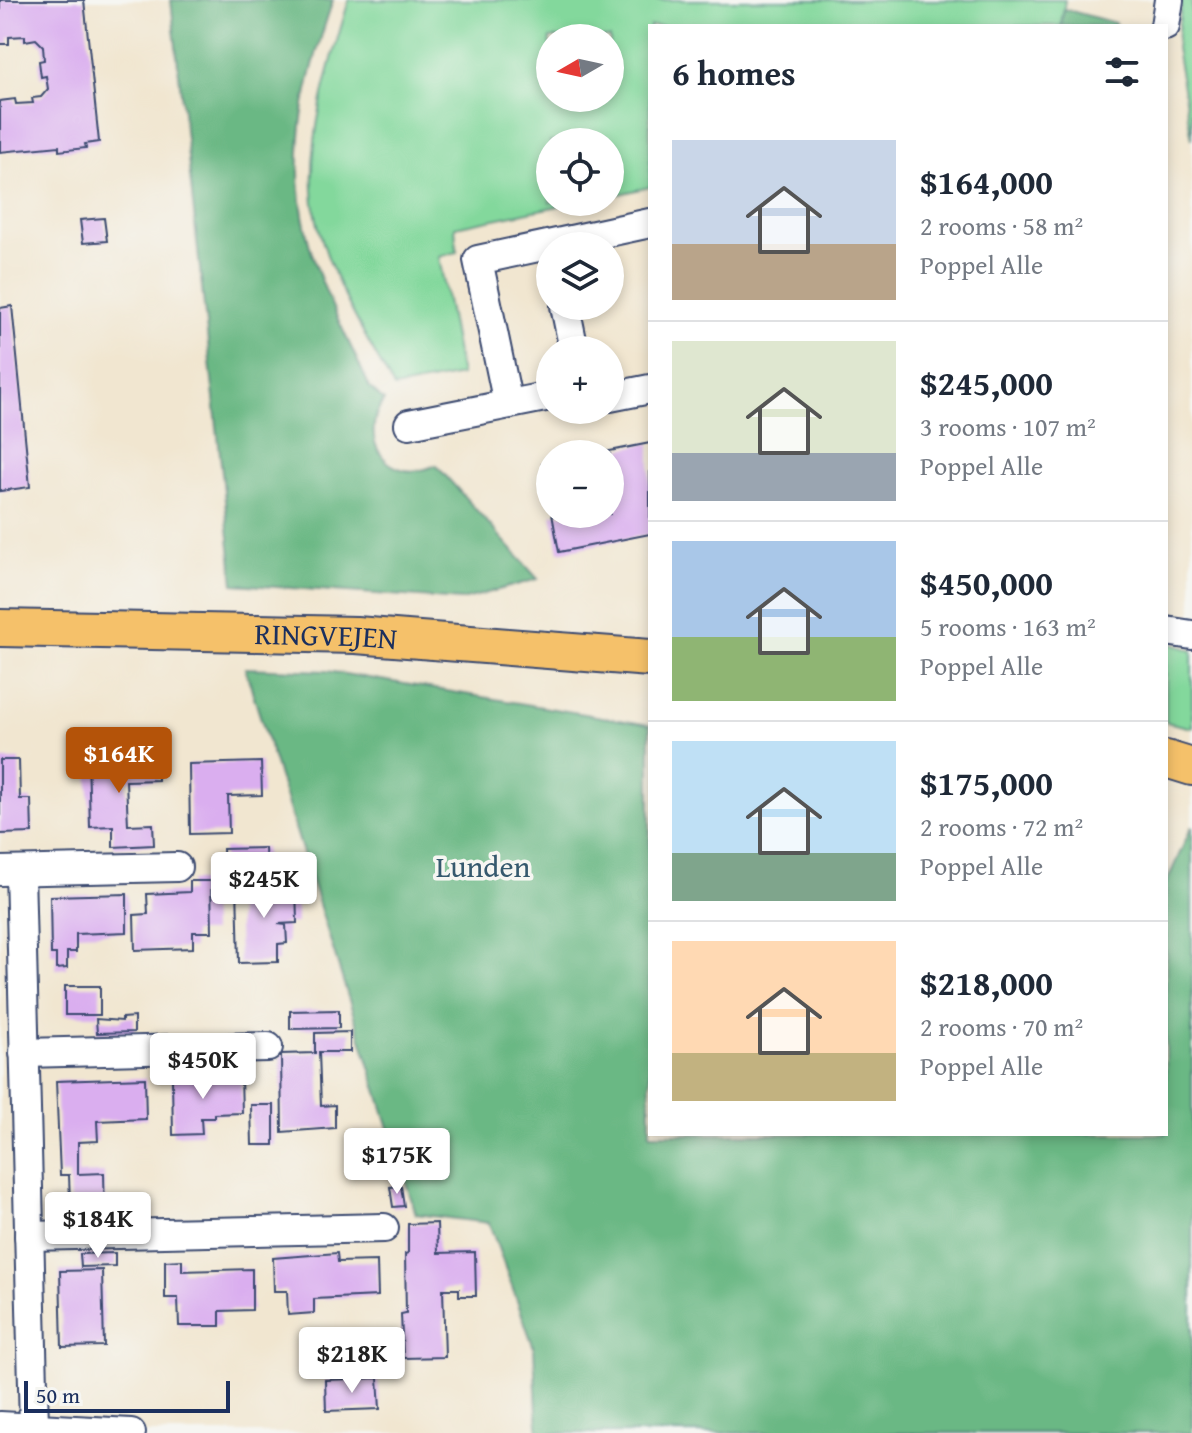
<!DOCTYPE html>
<meta charset="utf-8">
<style>
:root{--surface:#fff;--page:#f2f2f3;--text:#1f2937;--muted:#747a83;--line:#e0e1e3;--accent:#b45309}
body{margin:0;font-family:"Gentium Book Plus",serif;background:var(--page);color:var(--text);height:100vh;display:flex;flex-direction:column;font-size:30px;white-space:nowrap}
*{box-sizing:border-box;margin:0}
p{font-size:26px;color:var(--muted)}
.icon{flex:none;width:44px;height:44px;fill:none;stroke:currentColor;stroke-width:2;stroke-linecap:round;stroke-linejoin:round}
.map{position:relative;flex:1;overflow:hidden}
.side{position:absolute;left:648px;top:24px;width:520px;height:1112px;display:flex;flex-direction:column;background:var(--surface);border-radius:0px;box-shadow:0 4px 12px #0003}
.side>*{flex:none}
.needle{width:52px;rotate:261deg}
.fabs{position:absolute;left:536px;top:24px;display:grid;gap:16px}
.fabs a{display:grid;place-items:center;width:88px;height:88px;border-radius:50%;background:var(--surface);box-shadow:0 4px 12px #0003;font-size:40px}
.scale{position:absolute;left:24px;bottom:20px;width:206px;box-sizing:border-box;padding-left:8px;border:4px solid #1b2f5e;border-top:0;font-size:22px;line-height:28px;white-space:nowrap;color:#1b2f5e;-webkit-text-stroke:6px #f6f6f2;paint-order:stroke}
.price{position:absolute;translate:-50% -68px;padding:0 18px;border-radius:8px;background:#fff;color:#222;font-size:26px;line-height:52px;filter:drop-shadow(0 2px 4px #0008)}
.price::after{content:'';position:absolute;left:50%;top:48px;width:24px;height:18px;margin-left:-12px;background:inherit;clip-path:polygon(0 0,100% 0,50% 100%)}
.price.selected{background:var(--accent);color:#fff}
ul{padding:0;list-style:none}
li{display:flex;align-items:center;gap:24px;height:200px;padding:0 24px}
li+li{border-top:2px solid var(--line)}
li span{display:grid;place-items:center;flex:none;width:224px;height:160px;border-radius:0px;color:#555}
li>.icon{margin-inline-start:auto}
span .icon{width:96px;height:96px;fill:#fffc;stroke-width:1}
li b{font-size:34px}
h2{display:flex;justify-content:space-between;align-items:center;height:96px;padding:0 24px;font-size:34px}
.map>svg:first-child{display:block}
.green{fill:#83d89c;stroke:#4f847d;stroke-width:2;fill-rule:evenodd}
.forest{fill:#6ab884;stroke:#427471;stroke-width:2}
.building{fill:#daaeef}
.lines{fill:none;stroke-linecap:round;stroke-linejoin:round}
.minor-casing{stroke:#3b4a6f;stroke-width:32}
.major-casing{stroke:#3b4a6f;stroke-width:40}
.minor{stroke:#fff;stroke-width:28}
.major{stroke:#f5c16b;stroke-width:36}
.labels{text-anchor:middle;dominant-baseline:central;stroke-width:7;stroke-linejoin:round;paint-order:stroke}
.street-label{font-size:30px;fill:#1b2f5e;stroke:#f6f6f2}
.park-label{font-size:30px;fill:#35596e;stroke:#f6f6f2}
</style>
<div class="map">
<svg width="1192" height="1433" viewBox="0 0 1192 1433">
<rect width="100%" height="100%" fill="#f6f6f2"/>
<filter id="ink" filterUnits="userSpaceOnUse"><feTurbulence type="fractalNoise" baseFrequency=".0125" numOctaves="2"/><feDisplacementMap in="SourceGraphic" scale="16" xChannelSelector="R" yChannelSelector="G"/><feConvolveMatrix kernelMatrix="1 2 1 2 8 2 1 2 1" color-interpolation-filters="sRGB"/></filter>
<filter id="wash" filterUnits="userSpaceOnUse"><feTurbulence type="fractalNoise" baseFrequency=".006" numOctaves="4" result="noise"/><feDisplacementMap in="SourceGraphic" scale="32" xChannelSelector="R" yChannelSelector="G"/><feGaussianBlur stdDeviation="1.8" result="paint"/><feColorMatrix in="noise" values="0 0 0 0 0 0 0 0 0 0 0 0 0 0 0 0 0 1.4 0 .05"/><feComposite in="paint" operator="in"/></filter>
<g filter="url(#wash)">
<rect width="100%" height="100%" fill="#f1e6d0"/>
<g class="green">
<path d="M 349,0 L 1065,0 L 1061,26 L 650,26 L 650,187 L 610,196 L 610,142 L 550,142 L 550,202 L 578,202 L 455,227 L 457,252 L 439,257 L 461,375 L 394,388 C 363,331 316,257 313,191 C 310,126 331,61 349,0 ZM 550,38 L 610,38 L 610,98 L 550,98 Z"/>
<path d="M 1182,0 L 1192,0 L 1192,139 L 1176,48 Z"/>
<path d="M 1172,644 L 1192,650 L 1192,728 L 1166,722 L 1166,645 Z"/>
</g>
<g class="forest">
<path d="M 171,0 L 333,0 C 306,80 287,150 307,235 C 319,287 348,338 370,388 L 384,401 C 355,441 391,487 436,465 L 538,579 L 462,600 L 234,584 Z"/>
<path d="M 1064,9 L 1115,23 L 1116,26 L 1061,26 Z"/>
<path d="M 245,668 L 327,671 L 650,725 L 650,1134 L 1166,1134 L 1166,884 L 1192,826 L 1192,1433 L 538,1433 L 534,1348 L 489,1223 L 416,1214 Z"/>
</g>
<g id="blocks">
<g class="building">
<path d="M 0,0 L 84,0 L 99,142 L 85,144 L 86,148 L 59,151 L 59,146 L 0,152 L 0,101 L 15,99 L 16,104 L 33,103 L 32,98 L 41,97 L 48,89 L 46,76 L 41,77 L 39,61 L 44,60 L 43,46 L 36,39 L 25,41 L 25,36 L 9,37 L 9,44 L 0,44 Z"/>
<path d="M 104,218 L 107,241 L 83,243 L 80,220 Z"/>
<path d="M 12,306 L 30,487 L 0,491 L 0,308 Z"/>
<path d="M 650,443 L 650,534 L 559,552 L 552,514 L 610,514 L 610,454 L 600,453 Z"/>
<path d="M 550,462 L 550,497 L 549,497 L 542,464 Z"/>
<path d="M 158,754 L 158,780 L 126,781 L 128,825 L 153,824 L 154,845 L 113,847 L 113,826 L 90,827 L 88,757 Z"/>
<path d="M 0,760 L 19,760 L 20,799 L 31,799 L 32,833 L 0,834 Z"/>
<path d="M 261,762 L 262,795 L 228,796 L 229,833 L 190,834 L 189,764 Z"/>
<path d="M 265,848 L 266,868 L 262,868 L 263,874 L 229,876 L 229,870 L 224,870 L 223,849 Z"/>
<path d="M 190,881 L 211,881 L 212,932 L 193,932 L 193,948 L 135,950 L 134,915 L 148,914 L 147,894 L 190,892 Z"/>
<path d="M 296,884 L 297,923 L 278,924 L 286,925 L 287,943 L 278,944 L 278,962 L 239,963 L 237,886 Z"/>
<path d="M 127,894 L 127,932 L 76,934 L 76,952 L 67,952 L 67,968 L 56,969 L 56,954 L 51,954 L 50,896 Z"/>
<rect x="65" y="986" width="35" height="29"/>
<path d="M 339,1010 L 339,1028 L 290,1029 L 290,1011 Z"/>
<path d="M 134,1017 L 134,1032 L 97,1033 L 96,1019 L 122,1021 L 122,1018 Z"/>
<path d="M 350,1032 L 350,1052 L 319,1052 L 321,1106 L 335,1105 L 335,1128 L 282,1132 L 281,1054 L 315,1053 L 315,1033 Z"/>
<path d="M 241,1076 L 242,1113 L 214,1114 L 214,1118 L 201,1118 L 202,1134 L 173,1135 L 172,1078 Z"/>
<path d="M 145,1078 L 146,1119 L 97,1121 L 98,1141 L 78,1142 L 78,1174 L 104,1173 L 105,1218 L 91,1218 L 90,1200 L 70,1201 L 69,1175 L 60,1175 L 56,1081 Z"/>
<path d="M 251,1105 L 274,1105 L 274,1145 L 252,1145 Z"/>
<path d="M 401,1186 L 404,1206 L 393,1207 L 390,1187 Z"/>
<path d="M 437,1223 L 438,1253 L 475,1252 L 476,1296 L 459,1296 L 459,1289 L 443,1289 L 445,1357 L 403,1358 L 401,1314 L 406,1313 L 405,1254 L 408,1253 L 408,1224 Z"/>
<path d="M 115,1253 L 115,1266 L 81,1267 L 80,1254 Z"/>
<path d="M 337,1253 L 338,1262 L 377,1261 L 378,1296 L 314,1299 L 314,1313 L 288,1315 L 287,1291 L 274,1291 L 273,1258 Z"/>
<path d="M 182,1260 L 182,1271 L 252,1269 L 252,1310 L 220,1311 L 220,1326 L 179,1326 L 178,1298 L 165,1298 L 165,1261 Z"/>
<path d="M 102,1270 L 104,1346 L 62,1347 L 60,1271 Z"/>
<path d="M 378,1378 L 380,1409 L 326,1411 L 325,1380 Z"/>
</g>
</g>
</g>
<g filter="url(#ink)">
<use href="#blocks" fill-opacity="0" stroke="#3b4a6f" stroke-width="2"/>
<g class="lines">
<defs>
<g id="minor">
<path d="M 1165,26 L 1169,0"/>
<path d="M 565,306 L 574,350"/>
<path d="M 610,397 L 650,389"/>
<path d="M 508,404 L 478,260 L 650,223"/>
<path d="M 409,424 L 550,396"/>
<path d="M 1166,631 L 1192,635"/>
<path d="M 0,871 L 177,867"/>
<path d="M 20,871 L 34,1426"/>
<path d="M 24,1053 L 268,1047"/>
<path d="M 29,1236 L 384,1228"/>
<path d="M 0,1426 L 131,1433"/>
</g>
<g id="major">
<path id="s1" d="M 0,628 L 356,635 L 650,658"/>
<path d="M 1166,759 L 1192,767"/>
</g>
</defs>
<use href="#minor" class="minor-casing"/>
<use href="#major" class="major-casing"/>
<use href="#minor" class="minor"/>
<use href="#major" class="major"/>
</g>
</g>
<g class="labels">
<g class="street-label">
<text stroke="none"><textPath href="#s1" startOffset="326">RINGVEJEN</textPath></text>
</g>
<g class="park-label">
<text x="483" y="866">Lunden</text>
</g>
</g>
</svg>
<div class="fabs">
<a><svg class="needle" viewBox="-14 -14 28 28"><path d="M0-13l5 13h-10z" fill="#e53935"/><path d="M0 13l5-13h-10z" fill="#747a83"/></svg></a>
<a><svg class="icon" aria-label="locate" viewBox="0 0 24 24"><circle cx="12" cy="12" r="6"/><path d="M12 2v4M12 18v4M2 12h4M18 12h4"/></svg></a>
<a><svg class="icon" aria-label="layers" viewBox="0 0 24 24"><path d="M12 4l9 5-9 5-9-5zM3 14l9 5 9-5"/></svg></a>
<a>+</a>
<a>−</a>
</div>
<div class="scale">50 m</div>
<b class="price selected" style="left:119px;top:795px">$164K</b>
<b class="price" style="left:264px;top:920px">$245K</b>
<b class="price" style="left:203px;top:1101px">$450K</b>
<b class="price" style="left:397px;top:1196px">$175K</b>
<b class="price" style="left:98px;top:1260px">$184K</b>
<b class="price" style="left:352px;top:1395px">$218K</b>
<section class="side">
<h2>6 homes<svg class="icon" aria-label="filters" viewBox="0 0 24 24"><path d="M4 7h16M4 17h16"/><circle cx="9" cy="7" r="2"/><circle cx="15" cy="17" r="2"/></svg></h2>
<ul>
<li><span style="background:linear-gradient(#c9d6e8 65%,#b9a48a 0)"><svg class="icon" aria-label="home" viewBox="0 0 24 24"><path d="M3 11l9-7 9 7M6 9v11h12V9"/></svg></span><div><b>$164,000</b><p>2 rooms · 58 m²</p><p>Poppel Alle</p></div></li>
<li><span style="background:linear-gradient(#dfe7d0 70%,#9aa5b1 0)"><svg class="icon" aria-label="home" viewBox="0 0 24 24"><path d="M3 11l9-7 9 7M6 9v11h12V9"/></svg></span><div><b>$245,000</b><p>3 rooms · 107 m²</p><p>Poppel Alle</p></div></li>
<li><span style="background:linear-gradient(#a9c7e8 60%,#8fb573 0)"><svg class="icon" aria-label="home" viewBox="0 0 24 24"><path d="M3 11l9-7 9 7M6 9v11h12V9"/></svg></span><div><b>$450,000</b><p>5 rooms · 163 m²</p><p>Poppel Alle</p></div></li>
<li><span style="background:linear-gradient(#bfe0f5 70%,#7fa58c 0)"><svg class="icon" aria-label="home" viewBox="0 0 24 24"><path d="M3 11l9-7 9 7M6 9v11h12V9"/></svg></span><div><b>$175,000</b><p>2 rooms · 72 m²</p><p>Poppel Alle</p></div></li>
<li><span style="background:linear-gradient(#ffd9b3 70%,#c2b280 0)"><svg class="icon" aria-label="home" viewBox="0 0 24 24"><path d="M3 11l9-7 9 7M6 9v11h12V9"/></svg></span><div><b>$218,000</b><p>2 rooms · 70 m²</p><p>Poppel Alle</p></div></li>
</ul>
</section>
</div>
